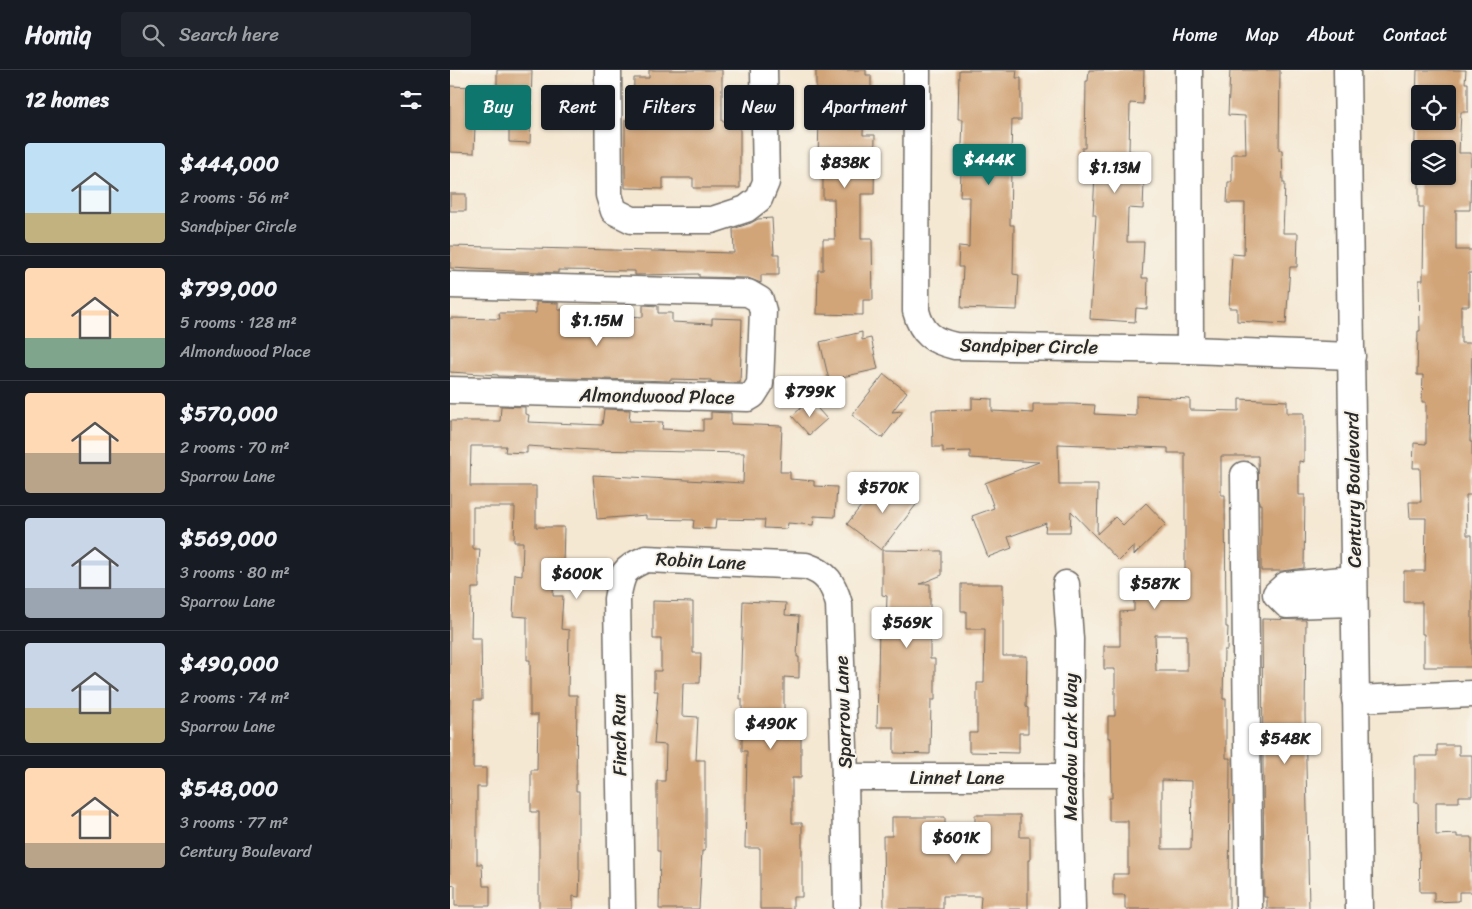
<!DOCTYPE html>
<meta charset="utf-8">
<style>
:root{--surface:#171b24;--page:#20242c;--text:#f1f3f6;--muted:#9ea1a6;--line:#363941;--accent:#0f766e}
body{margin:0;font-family:Sriracha,sans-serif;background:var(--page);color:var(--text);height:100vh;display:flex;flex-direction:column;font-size:19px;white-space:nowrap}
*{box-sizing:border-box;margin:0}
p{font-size:16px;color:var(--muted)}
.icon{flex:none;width:28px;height:28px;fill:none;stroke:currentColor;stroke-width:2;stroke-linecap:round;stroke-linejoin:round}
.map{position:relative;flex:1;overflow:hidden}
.drawer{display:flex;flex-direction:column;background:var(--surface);width:450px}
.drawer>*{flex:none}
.hud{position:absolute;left:15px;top:15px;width:475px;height:45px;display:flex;gap:10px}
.fabs{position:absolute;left:961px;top:15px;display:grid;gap:10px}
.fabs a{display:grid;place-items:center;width:45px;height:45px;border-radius:5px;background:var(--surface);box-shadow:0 1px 4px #0004;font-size:25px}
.price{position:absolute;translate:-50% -42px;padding:0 11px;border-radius:5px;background:#fff;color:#222;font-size:16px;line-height:32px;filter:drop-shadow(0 1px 2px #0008)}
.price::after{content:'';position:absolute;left:50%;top:30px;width:15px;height:11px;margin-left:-8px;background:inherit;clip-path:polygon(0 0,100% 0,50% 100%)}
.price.on{background:var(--accent);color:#fff}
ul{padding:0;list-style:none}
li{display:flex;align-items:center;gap:15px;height:125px;padding:0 25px}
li+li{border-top:1px solid var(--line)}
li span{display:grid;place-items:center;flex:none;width:140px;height:100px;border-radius:5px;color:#555}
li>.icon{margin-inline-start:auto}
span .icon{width:60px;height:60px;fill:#fffc;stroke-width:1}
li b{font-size:21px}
h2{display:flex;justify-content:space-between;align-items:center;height:60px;padding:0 25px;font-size:21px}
.pill{padding:0 18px;border-radius:5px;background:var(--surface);box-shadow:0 1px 4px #0004;font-size:18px;line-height:45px}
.pill.on{background:var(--accent);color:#fff}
header{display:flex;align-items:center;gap:30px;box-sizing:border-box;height:70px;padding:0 25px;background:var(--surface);border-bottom:1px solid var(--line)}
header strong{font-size:24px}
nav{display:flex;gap:28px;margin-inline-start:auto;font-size:18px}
.search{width:350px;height:45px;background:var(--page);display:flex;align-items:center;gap:12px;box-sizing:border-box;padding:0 18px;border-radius:5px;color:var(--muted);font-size:19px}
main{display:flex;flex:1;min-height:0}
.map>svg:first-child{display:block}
.building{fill:#d2a579;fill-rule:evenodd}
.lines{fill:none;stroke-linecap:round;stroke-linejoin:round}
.minor-casing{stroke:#726d66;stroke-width:29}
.minor{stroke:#fff;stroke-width:26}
.labels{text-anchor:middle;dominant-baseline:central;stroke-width:4;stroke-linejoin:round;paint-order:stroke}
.street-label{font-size:19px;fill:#2b2b2b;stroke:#f7f3e8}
</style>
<header>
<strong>Homiq</strong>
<div class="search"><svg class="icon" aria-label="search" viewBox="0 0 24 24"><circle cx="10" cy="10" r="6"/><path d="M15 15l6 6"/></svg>Search here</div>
<nav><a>Home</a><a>Map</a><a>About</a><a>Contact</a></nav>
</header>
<main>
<section class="drawer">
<h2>12 homes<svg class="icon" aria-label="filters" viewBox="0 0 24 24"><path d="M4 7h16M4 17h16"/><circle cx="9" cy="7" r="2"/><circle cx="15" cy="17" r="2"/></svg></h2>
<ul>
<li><span style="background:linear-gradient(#bfe0f5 70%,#c2b280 0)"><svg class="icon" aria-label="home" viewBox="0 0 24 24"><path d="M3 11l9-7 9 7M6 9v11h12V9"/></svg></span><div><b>$444,000</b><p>2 rooms · 56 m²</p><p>Sandpiper Circle</p></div></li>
<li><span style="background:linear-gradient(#ffd9b3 70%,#7fa58c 0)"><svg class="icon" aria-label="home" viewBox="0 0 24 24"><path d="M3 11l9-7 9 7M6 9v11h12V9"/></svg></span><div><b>$799,000</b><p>5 rooms · 128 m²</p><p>Almondwood Place</p></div></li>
<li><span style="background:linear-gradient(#ffd9b3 60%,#b9a48a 0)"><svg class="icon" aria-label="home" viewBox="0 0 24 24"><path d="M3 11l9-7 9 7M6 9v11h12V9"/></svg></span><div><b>$570,000</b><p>2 rooms · 70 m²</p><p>Sparrow Lane</p></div></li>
<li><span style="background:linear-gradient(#c9d6e8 70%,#9aa5b1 0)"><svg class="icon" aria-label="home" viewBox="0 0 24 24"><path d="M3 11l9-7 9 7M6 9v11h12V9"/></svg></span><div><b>$569,000</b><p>3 rooms · 80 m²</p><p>Sparrow Lane</p></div></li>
<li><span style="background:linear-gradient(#c9d6e8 65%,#c2b280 0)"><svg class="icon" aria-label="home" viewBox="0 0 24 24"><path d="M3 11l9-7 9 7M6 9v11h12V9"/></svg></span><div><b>$490,000</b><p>2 rooms · 74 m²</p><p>Sparrow Lane</p></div></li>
<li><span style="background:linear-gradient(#ffd9b3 75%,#b9a48a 0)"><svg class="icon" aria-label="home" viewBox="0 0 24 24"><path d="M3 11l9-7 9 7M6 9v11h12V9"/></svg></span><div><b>$548,000</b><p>3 rooms · 77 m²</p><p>Century Boulevard</p></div></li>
</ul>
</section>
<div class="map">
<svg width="1022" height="839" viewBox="0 0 1022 839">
<rect width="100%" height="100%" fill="#f7f3e8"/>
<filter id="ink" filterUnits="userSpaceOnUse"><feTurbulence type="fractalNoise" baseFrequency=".02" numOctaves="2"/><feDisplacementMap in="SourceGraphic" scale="10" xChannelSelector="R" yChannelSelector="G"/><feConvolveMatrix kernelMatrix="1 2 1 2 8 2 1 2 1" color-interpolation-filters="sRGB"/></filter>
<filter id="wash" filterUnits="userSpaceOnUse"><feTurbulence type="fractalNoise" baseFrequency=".0096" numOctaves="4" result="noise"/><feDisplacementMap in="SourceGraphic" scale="20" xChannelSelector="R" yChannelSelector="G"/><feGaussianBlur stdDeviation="1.12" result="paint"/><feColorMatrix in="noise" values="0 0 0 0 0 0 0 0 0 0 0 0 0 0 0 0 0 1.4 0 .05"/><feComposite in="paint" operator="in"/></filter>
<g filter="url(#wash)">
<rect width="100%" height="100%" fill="#f5e8d3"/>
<g id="blocks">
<g class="building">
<path d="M 47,0 L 82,0 L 80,73 L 59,72 L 59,56 L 25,55 L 24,83 L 0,82 L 0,16 L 47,18 Z"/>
<path d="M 199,0 L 272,0 L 272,51 L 290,51 L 290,118 L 243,118 L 243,108 L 213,108 L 213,119 L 175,118 L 175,50 L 183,50 L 184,8 L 199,8 Z"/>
<path d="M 366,0 L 416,0 L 416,5 L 421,5 L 421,31 L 414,32 L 413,65 L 425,65 L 424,124 L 411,124 L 411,169 L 422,169 L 423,230 L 413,230 L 413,245 L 367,244 L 368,200 L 373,200 L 373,169 L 385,169 L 384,129 L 373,129 L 373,93 L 368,93 L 369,44 L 366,44 Z"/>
<path d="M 509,0 L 567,0 L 566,8 L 571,8 L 571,50 L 562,50 L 561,84 L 569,84 L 568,102 L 561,101 L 560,155 L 564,155 L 563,204 L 569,205 L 567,240 L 511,238 L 513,197 L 508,197 L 509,176 L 519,177 L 520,127 L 510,127 L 513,49 L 508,49 Z"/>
<path d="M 639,0 L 694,0 L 693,34 L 680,33 L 679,81 L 692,82 L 691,112 L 694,112 L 693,139 L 678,138 L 677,172 L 694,172 L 692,208 L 698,208 L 697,239 L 686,238 L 685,252 L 640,249 L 646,145 L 643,145 L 645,103 L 631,103 L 632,78 L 635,78 L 636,11 L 638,11 Z"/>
<path d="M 780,0 L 830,0 L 829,80 L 832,80 L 833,113 L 835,113 L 833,163 L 848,163 L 847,197 L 840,197 L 836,254 L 787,251 L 787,238 L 779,238 L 782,184 L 794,185 L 795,133 L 777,133 L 778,112 L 782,112 L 782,84 L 796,84 L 795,46 L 778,45 Z"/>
<path d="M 967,0 L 1016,0 L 1015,13 L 1018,13 L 1018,42 L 1011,42 L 1009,83 L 1021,83 L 1020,140 L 1006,140 L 1006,180 L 1022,180 L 1022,203 L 1019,203 L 1019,236 L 1011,236 L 1011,273 L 1022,273 L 1020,372 L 1022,372 L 1022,425 L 1016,425 L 1017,465 L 1022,465 L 1022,597 L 974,597 L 974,564 L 972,564 L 972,532 L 954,532 L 954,501 L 975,501 L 976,448 L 960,448 L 959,432 L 971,432 L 970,398 L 963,398 L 964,373 L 976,374 L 976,332 L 972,332 L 973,305 L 967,305 L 968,261 L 970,261 L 969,210 L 973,210 L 974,137 L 969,137 L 969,102 L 964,102 ZM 970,24 L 998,24 L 998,51 L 970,51 ZM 970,79 L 998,79 L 998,106 L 970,106 Z"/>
<rect x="0" y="124" width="16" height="17"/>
<path d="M 322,148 L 324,184 L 329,184 L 329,205 L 311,205 L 311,213 L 298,208 L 249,207 L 249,204 L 185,205 L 185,201 L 108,200 L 108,203 L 0,198 L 0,176 L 284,183 L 283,159 L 301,153 L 308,149 Z"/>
<path d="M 86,232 L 108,233 L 108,240 L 115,240 L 115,250 L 155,252 L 156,245 L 193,247 L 193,235 L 208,236 L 208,243 L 222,243 L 222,252 L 262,254 L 262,248 L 292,249 L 290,313 L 261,312 L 261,310 L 220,309 L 220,311 L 48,306 L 48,305 L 0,302 L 0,248 L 50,249 L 49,243 L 86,243 Z"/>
<path d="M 412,262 L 412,270 L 421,268 L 428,299 L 379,310 L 370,272 Z"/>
<path d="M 434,304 L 457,322 L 442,342 L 453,341 L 432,368 L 402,345 Z"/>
<path d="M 686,326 L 740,329 L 740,340 L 789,341 L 789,329 L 837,331 L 837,343 L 854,343 L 854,392 L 849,391 L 849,425 L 855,425 L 854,498 L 832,501 L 811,501 L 811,434 L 809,434 L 808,386 L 771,386 L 771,425 L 775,425 L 776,557 L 778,557 L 777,580 L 774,580 L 773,629 L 776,629 L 776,688 L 780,688 L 779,839 L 675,839 L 675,825 L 663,825 L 663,804 L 678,804 L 678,751 L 659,751 L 659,728 L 662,728 L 661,668 L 658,668 L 658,646 L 665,646 L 665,599 L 654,599 L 654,576 L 670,576 L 670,542 L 684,541 L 684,520 L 735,520 L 735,383 L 718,383 L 718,378 L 608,374 L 609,415 L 648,415 L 647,464 L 665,447 L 673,455 L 696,433 L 716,454 L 684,485 L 684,476 L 669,491 L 621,441 L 620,462 L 595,462 L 596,453 L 558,467 L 562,478 L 538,487 L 522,446 L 544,438 L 535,413 L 589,392 L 520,388 L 520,381 L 493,382 L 493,377 L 483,377 L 482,340 L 522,339 L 522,328 L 542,329 L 542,341 L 583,343 L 583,334 L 621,334 L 645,335 L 644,344 L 686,346 ZM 705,565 L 737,565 L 737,601 L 706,601 ZM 712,710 L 742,711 L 741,779 L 712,779 Z"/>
<path d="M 360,330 L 377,349 L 359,365 L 342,346 Z"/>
<path d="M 51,336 L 75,337 L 75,344 L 79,345 L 78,352 L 152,355 L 154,339 L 180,340 L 179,351 L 213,352 L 212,359 L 233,360 L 253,361 L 253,349 L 261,349 L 261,342 L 281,343 L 281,354 L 332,356 L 330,402 L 340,402 L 340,409 L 364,411 L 364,416 L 387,417 L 385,447 L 364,446 L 363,455 L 338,453 L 337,459 L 314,458 L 315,450 L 266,449 L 265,459 L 243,458 L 244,450 L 196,449 L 196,445 L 147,449 L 143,405 L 293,413 L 294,383 L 141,380 L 77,376 L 77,383 L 55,382 L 56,376 L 21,376 L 20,416 L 86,416 L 86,457 L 114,457 L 113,496 L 104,496 L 103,526 L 113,526 L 111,559 L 119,560 L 118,625 L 127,625 L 126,721 L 129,721 L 129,800 L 130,800 L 129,827 L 123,826 L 123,839 L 89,839 L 89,742 L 81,742 L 81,700 L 87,700 L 88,645 L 80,645 L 80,590 L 77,590 L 77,547 L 63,546 L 65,504 L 72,505 L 73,472 L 64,472 L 65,437 L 23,437 L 23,479 L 30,479 L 29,491 L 29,518 L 22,518 L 21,568 L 31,568 L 32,630 L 24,630 L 23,698 L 36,698 L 36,717 L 27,717 L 27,794 L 32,794 L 33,816 L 40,816 L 40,836 L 5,836 L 5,815 L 0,816 L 0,351 L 50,351 Z"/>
<path d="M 446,412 L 469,431 L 431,480 L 397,454 L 428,414 L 439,422 Z"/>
<path d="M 432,480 L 492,481 L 492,505 L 470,514 L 480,514 L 480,589 L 485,589 L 485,630 L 481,630 L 480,684 L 444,683 L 444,657 L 427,657 L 429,556 L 436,556 L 437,526 L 432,525 Z"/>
<path d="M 511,514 L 553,514 L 553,586 L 577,586 L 576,637 L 578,638 L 578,663 L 569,663 L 569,683 L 519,682 L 519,663 L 527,663 L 527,613 L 534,613 L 535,559 L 516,559 L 516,541 L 511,541 Z"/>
<path d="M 203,531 L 243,532 L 243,583 L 251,583 L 250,613 L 233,613 L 232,646 L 248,647 L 246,690 L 255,690 L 255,781 L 252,781 L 249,839 L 209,839 L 210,781 L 207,781 L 207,711 L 215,711 L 216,675 L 204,674 L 208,621 L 204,621 L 204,601 L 211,601 L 211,569 L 203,569 Z"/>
<path d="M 293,531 L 336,533 L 335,545 L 349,546 L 347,587 L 349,587 L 349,608 L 334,607 L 334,659 L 351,659 L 351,708 L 342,708 L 342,753 L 352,753 L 352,827 L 343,827 L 343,839 L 310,839 L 310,778 L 295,778 L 297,681 L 292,681 L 292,629 L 290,629 Z"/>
<path d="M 812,549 L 856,550 L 855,644 L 859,839 L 817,839 L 817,827 L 814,827 Z"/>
<path d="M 987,675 L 1009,675 L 1009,685 L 1022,685 L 1022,726 L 1009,726 L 1009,732 L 986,732 L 986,765 L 1007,764 L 1007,767 L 1022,767 L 1022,822 L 1009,822 L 1009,831 L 984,832 L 984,822 L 970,822 L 968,732 L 965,732 L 965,686 L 987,686 Z"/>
<path d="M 525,745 L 570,745 L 570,767 L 580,767 L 580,790 L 578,790 L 578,839 L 530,839 L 531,826 L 493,826 L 493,839 L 434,839 L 433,766 L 442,766 L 442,747 L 495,747 L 495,766 L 525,765 Z"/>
</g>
</g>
</g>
<g filter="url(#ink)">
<use href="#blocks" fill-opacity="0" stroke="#726d66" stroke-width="1"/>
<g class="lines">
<defs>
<g id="minor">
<path d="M 158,0 L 159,125 L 164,141 L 182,150 L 262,150 L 296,139 L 309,129 L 316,112 L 314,0"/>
<path d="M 467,0 L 466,241 C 472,264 483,271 505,276 L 740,280 L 739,0"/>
<path d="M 897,0 L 909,839"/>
<path d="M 0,215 L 298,223 L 310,230 L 313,241 L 310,314 L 303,325 L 298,328 L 0,320"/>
<path d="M 740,280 L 902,286"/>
<path d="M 794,405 L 799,839"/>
<path d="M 904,509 L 836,515 L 826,524 L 837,535 L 904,533"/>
<path d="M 616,514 L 620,569 L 619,707 L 622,839"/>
<path d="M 905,629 L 1022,624"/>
<path d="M 395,707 L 619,707"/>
<path d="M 172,839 L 167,529 C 172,504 172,499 196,489 L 356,496 C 377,503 383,513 389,534 L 395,707 L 397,839"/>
</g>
</defs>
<use href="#minor" class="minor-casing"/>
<use href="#minor" class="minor"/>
</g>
</g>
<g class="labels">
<g class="street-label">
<text transform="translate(579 276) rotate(1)">Sandpiper Circle</text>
<text transform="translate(207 326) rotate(1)">Almondwood Place</text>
<text transform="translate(903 420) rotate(-91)">Century Boulevard</text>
<text transform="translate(251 491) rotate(3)">Robin Lane</text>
<text transform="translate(393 642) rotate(-92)">Sparrow Lane</text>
<text transform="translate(169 665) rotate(-91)">Finch Run</text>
<text transform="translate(620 677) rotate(-90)">Meadow Lark Way</text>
<text x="507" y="707">Linnet Lane</text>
</g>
</g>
</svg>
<div class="fabs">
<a><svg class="icon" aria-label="locate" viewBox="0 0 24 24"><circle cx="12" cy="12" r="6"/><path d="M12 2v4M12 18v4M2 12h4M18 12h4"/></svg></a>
<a><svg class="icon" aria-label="layers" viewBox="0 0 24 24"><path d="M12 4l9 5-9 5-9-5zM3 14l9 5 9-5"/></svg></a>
</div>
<b class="price on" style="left:539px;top:116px">$444K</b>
<b class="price" style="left:395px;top:119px">$838K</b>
<b class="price" style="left:665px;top:124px">$1.13M</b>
<b class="price" style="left:147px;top:277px">$1.15M</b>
<b class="price" style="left:360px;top:348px">$799K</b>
<b class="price" style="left:433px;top:444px">$570K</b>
<b class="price" style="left:127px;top:530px">$600K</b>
<b class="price" style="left:705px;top:540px">$587K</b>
<b class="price" style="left:457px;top:579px">$569K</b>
<b class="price" style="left:321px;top:680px">$490K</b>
<b class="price" style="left:835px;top:695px">$548K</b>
<b class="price" style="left:506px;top:794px">$601K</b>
<div class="hud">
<a class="pill on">Buy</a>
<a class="pill">Rent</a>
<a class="pill">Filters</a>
<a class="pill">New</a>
<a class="pill">Apartment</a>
</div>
</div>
</main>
